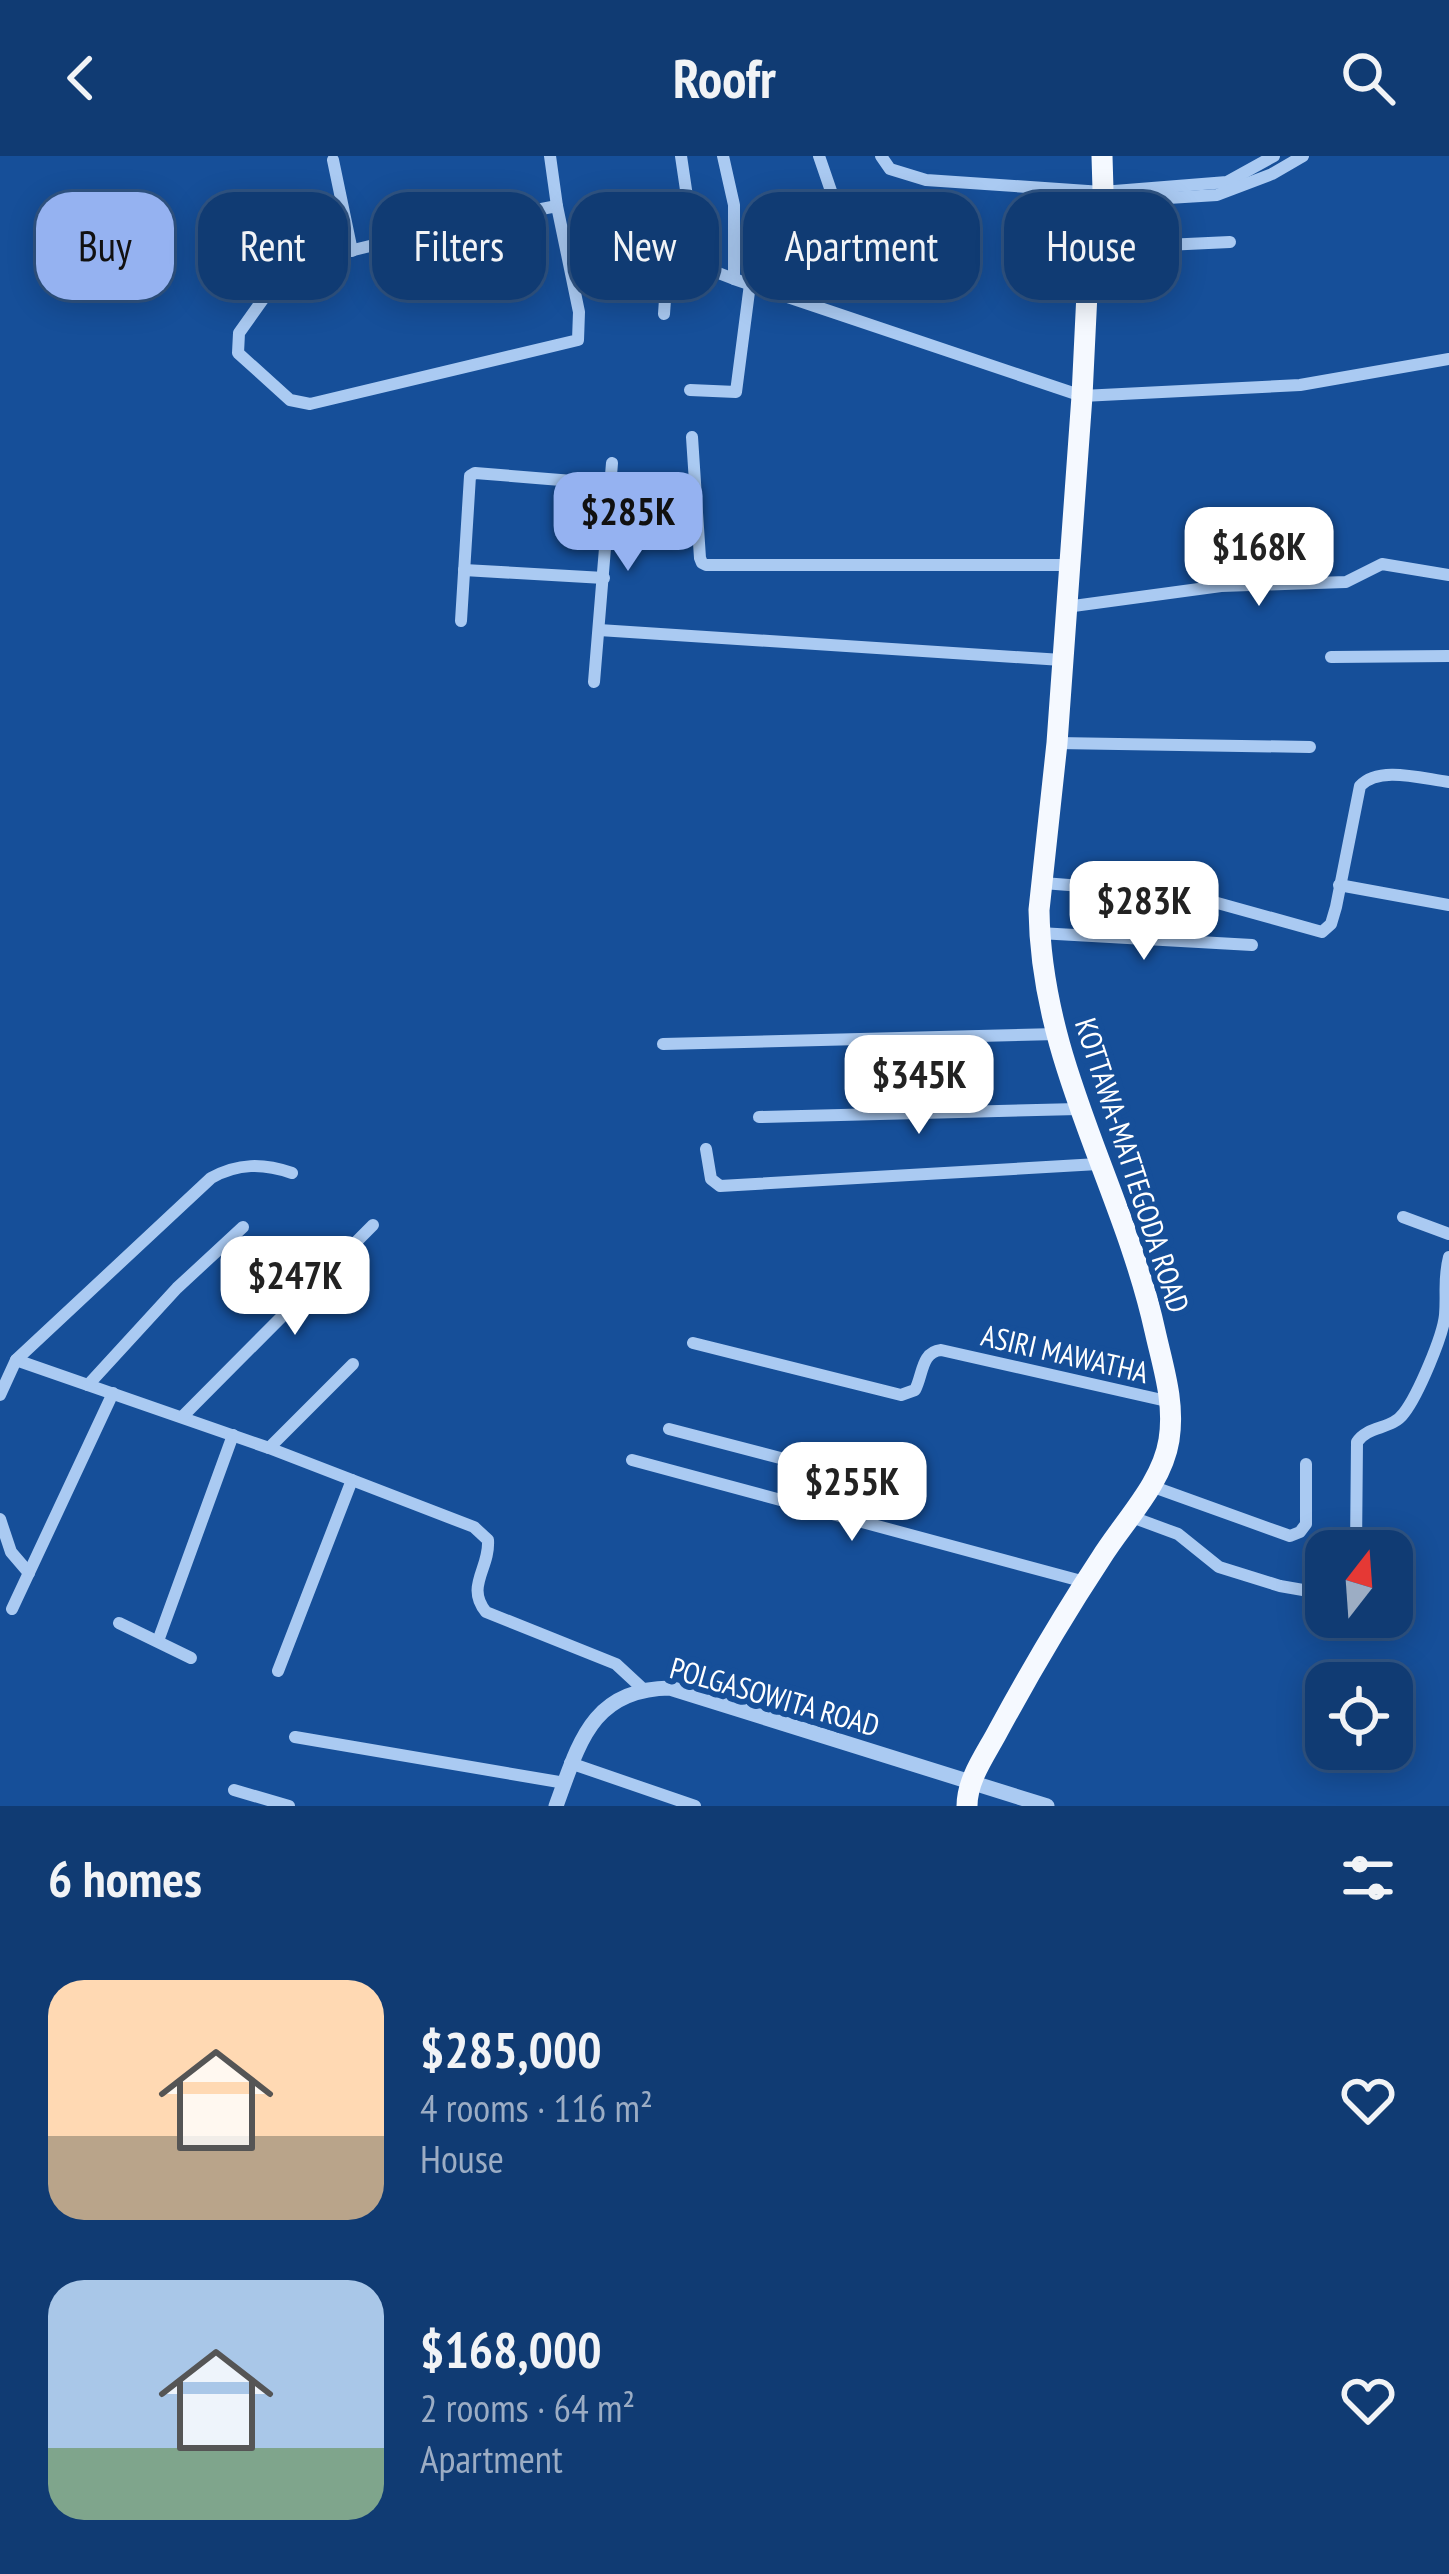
<!DOCTYPE html>
<meta charset="utf-8">
<style>
:root{--surface:#103b73;--page:#194278;--text:#f1f3f6;--muted:#9cadc4;--line:#305585;--accent:#95b2f1}
body{margin:0;font-family:"PT Sans Narrow",sans-serif;background:var(--page);color:var(--text);height:100vh;display:flex;flex-direction:column;font-size:45px;white-space:nowrap}
*{box-sizing:border-box;margin:0}
p{font-size:39px;color:var(--muted)}
.icon{flex:none;width:66px;height:66px;fill:none;stroke:currentColor;stroke-width:2;stroke-linecap:round;stroke-linejoin:round}
.map{position:relative;height:1650px;overflow:hidden}
.panel{display:flex;flex-direction:column;background:var(--surface);flex:1}
.panel>*{flex:none}
.top-card{position:absolute;left:36px;top:36px;width:1377px;height:108px;display:flex;gap:24px}
.needle{width:78px;rotate:17deg}
.controls{position:absolute;left:1305px;top:1374px;display:grid;gap:24px}
.controls a{display:grid;place-items:center;width:108px;height:108px;border-radius:24px;background:var(--surface);box-shadow:0 6px 30px #0003,0 0 0 3px var(--line);font-size:60px}
.price{position:absolute;translate:-50% -102px;padding:0 27px;border-radius:24px;background:#fff;color:#222;font-size:39px;line-height:78px;filter:drop-shadow(0 3px 6px #0008)}
.price::after{content:'';position:absolute;left:50%;top:72px;width:36px;height:27px;margin-left:-18px;background:inherit;clip-path:polygon(0 0,100% 0,50% 100%)}
.price.active{background:var(--accent);color:#111}
ul{padding:0;list-style:none}
li{display:flex;align-items:center;gap:36px;height:300px;padding:0 48px}
li span{display:grid;place-items:center;flex:none;width:336px;height:240px;border-radius:36px;color:#555}
li>.icon{margin-inline-start:auto}
span .icon{width:144px;height:144px;fill:#fffc;stroke-width:1}
li b{font-size:51px}
h2{display:flex;justify-content:space-between;align-items:center;height:144px;padding:0 48px;font-size:51px}
.pill{padding:0 42px;border-radius:36px;background:var(--surface);box-shadow:0 6px 30px #0003,0 0 0 3px var(--line);font-size:42px;line-height:108px}
.pill.active{background:var(--accent);color:#111}
header{display:flex;justify-content:space-between;align-items:center;height:156px;padding:0 48px;background:var(--surface);font-size:54px;font-weight:700}
.map>svg:first-child{display:block}
.lines{fill:none;stroke-linecap:round;stroke-linejoin:round}
.minor{stroke:#aacaf2;stroke-width:12}
.tertiary{stroke:#aacaf2;stroke-width:15}
.primary{stroke:#f5f9ff;stroke-width:21}
.labels{text-anchor:middle;dominant-baseline:central;stroke-width:12;stroke-linejoin:round;paint-order:stroke}
.street-label{font-size:30px;fill:#fff;stroke:#164f99}
</style>
<header><svg class="icon" aria-label="back" viewBox="0 0 24 24"><path d="M15 5l-7 7 7 7"/></svg>Roofr<svg class="icon" aria-label="search" viewBox="0 0 24 24"><circle cx="10" cy="10" r="6"/><path d="M15 15l6 6"/></svg></header>
<div class="map">
<svg width="1449" height="1650" viewBox="0 0 1449 1650">
<rect width="100%" height="100%" fill="#164f99"/>
<g class="lines">
<g class="minor">
<path d="M 550,0 L 557,50"/>
<path d="M 681,0 L 697,108"/>
<path d="M 723,0 L 734,49 L 734,123"/>
<path d="M 881,0 L 890,13 L 926,24 L 1102,36 L 1227,26 L 1274,0"/>
<path d="M 333,4 L 352,95"/>
<path d="M 1103,46 L 1217,39 L 1272,18 L 1303,0"/>
<path d="M 557,50 L 579,156 L 578,184 L 310,248 L 290,244 L 238,197 L 239,177 L 283,115 L 292,109 L 452,70 Z"/>
<path d="M 1101,92 L 1230,86"/>
<path d="M 569,100 L 589,93 L 625,89 L 674,100 L 734,123 L 1082,240 L 1300,229 L 1449,203"/>
<path d="M 815,149 L 841,64 L 819,0"/>
<path d="M 664,158 L 667,114 L 674,100"/>
<path d="M 690,234 L 736,236 L 750,128"/>
<path d="M 692,281 L 700,402 L 702,407 L 706,409 L 1069,409"/>
<path d="M 464,414 L 604,422"/>
<path d="M 1066,451 L 1221,430 L 1346,426 L 1382,408 L 1449,419"/>
<path d="M 461,465 L 470,320 L 475,317 L 610,328"/>
<path d="M 599,474 L 1062,504"/>
<path d="M 1331,501 L 1449,500"/>
<path d="M 594,526 L 612,307"/>
<path d="M 1057,587 L 1310,591"/>
<path d="M 1043,727 L 1185,738 L 1322,776 L 1331,768 L 1336,751 L 1360,630 C 1379,609 1423,623 1449,626"/>
<path d="M 1339,729 L 1449,749"/>
<path d="M 1039,777 L 1252,789"/>
<path d="M 663,888 L 1057,878"/>
<path d="M 759,961 L 1078,953"/>
<path d="M 706,993 L 711,1023 L 720,1030 L 1098,1008"/>
<path d="M 1403,1061 L 1449,1078"/>
<path d="M 693,1187 L 901,1239 L 915,1234 C 923,1219 921,1196 941,1194 L 1171,1246"/>
<path d="M 16,1204 L 269,1292 L 474,1371 L 488,1384 C 490,1413 465,1430 486,1456 L 616,1508 L 643,1533"/>
<path d="M 88,1229 L 177,1132 L 243,1071"/>
<path d="M 0,1239 L 16,1204 L 211,1022 C 238,1007 263,1007 292,1017"/>
<path d="M 182,1261 L 373,1069"/>
<path d="M 669,1273 L 811,1310 L 814,1318 L 809,1351"/>
<path d="M 269,1292 L 353,1208"/>
<path d="M 632,1304 L 1085,1426"/>
<path d="M 1151,1330 L 1290,1380 L 1300,1376 L 1306,1368 L 1306,1308"/>
<path d="M 1129,1360 L 1178,1378 L 1219,1411 L 1280,1430 L 1326,1438"/>
<path d="M 0,1363 L 11,1396 L 29,1417"/>
<path d="M 1356,1395 L 1357,1286 C 1368,1269 1392,1274 1404,1257 C 1418,1239 1443,1180 1445,1159 C 1447,1137 1443,1124 1449,1101"/>
<path d="M 12,1453 L 113,1237"/>
<path d="M 119,1467 L 191,1502"/>
<path d="M 158,1485 L 233,1279"/>
<path d="M 278,1515 L 352,1324"/>
<path d="M 295,1581 L 565,1627"/>
<path d="M 570,1607 L 695,1650"/>
<path d="M 234,1634 L 289,1650"/>
</g>
<path class="tertiary" d="M 556,1650 C 579,1588 591,1533 670,1532 L 1047,1650"/>
<path class="primary" d="M 967,1650 C 967,1623 986,1598 998,1575 C 1030,1516 1064,1458 1101,1402 C 1124,1365 1162,1328 1169,1284 C 1175,1246 1163,1211 1155,1175 C 1123,1030 1041,908 1039,754 L 1057,587 L 1082,240 L 1087,137 L 1101,92 L 1104,68 L 1102,0"/>
</g>
<g class="labels">
<g class="street-label">
<text transform="translate(1133 1009) rotate(72)">KOTTAWA-MATTEGODA ROAD</text>
<text transform="translate(1065 1197) rotate(13)">ASIRI MAWATHA</text>
<text transform="translate(775 1540) rotate(16)">POLGASOWITA ROAD</text>
</g>
</g>
</svg>
<div class="controls">
<a><svg class="needle" viewBox="-14 -14 28 28"><path d="M0-13l5 13h-10z" fill="#e53935"/><path d="M0 13l5-13h-10z" fill="#9cadc4"/></svg></a>
<a><svg class="icon" aria-label="locate" viewBox="0 0 24 24"><circle cx="12" cy="12" r="6"/><path d="M12 2v4M12 18v4M2 12h4M18 12h4"/></svg></a>
</div>
<b class="price active" style="left:628px;top:418px">$285K</b>
<b class="price" style="left:1259px;top:453px">$168K</b>
<b class="price" style="left:1144px;top:807px">$283K</b>
<b class="price" style="left:919px;top:981px">$345K</b>
<b class="price" style="left:295px;top:1182px">$247K</b>
<b class="price" style="left:852px;top:1388px">$255K</b>
<div class="top-card">
<a class="pill active">Buy</a>
<a class="pill">Rent</a>
<a class="pill">Filters</a>
<a class="pill">New</a>
<a class="pill">Apartment</a>
<a class="pill">House</a>
</div>
</div>
<section class="panel">
<h2>6 homes<svg class="icon" aria-label="filters" viewBox="0 0 24 24"><path d="M4 7h16M4 17h16"/><circle cx="9" cy="7" r="2"/><circle cx="15" cy="17" r="2"/></svg></h2>
<ul>
<li><span style="background:linear-gradient(#ffd9b3 65%,#b9a48a 0)"><svg class="icon" aria-label="home" viewBox="0 0 24 24"><path d="M3 11l9-7 9 7M6 9v11h12V9"/></svg></span><div><b>$285,000</b><p>4 rooms · 116 m²</p><p>House</p></div><svg class="icon" aria-label="heart" viewBox="0 0 24 24"><path d="M12 20l-8-8c-3-5 5-10 8-4 3-6 11-1 8 4z"/></svg></li>
<li><span style="background:linear-gradient(#a9c7e8 70%,#7fa58c 0)"><svg class="icon" aria-label="home" viewBox="0 0 24 24"><path d="M3 11l9-7 9 7M6 9v11h12V9"/></svg></span><div><b>$168,000</b><p>2 rooms · 64 m²</p><p>Apartment</p></div><svg class="icon" aria-label="heart" viewBox="0 0 24 24"><path d="M12 20l-8-8c-3-5 5-10 8-4 3-6 11-1 8 4z"/></svg></li>
</ul>
</section>
